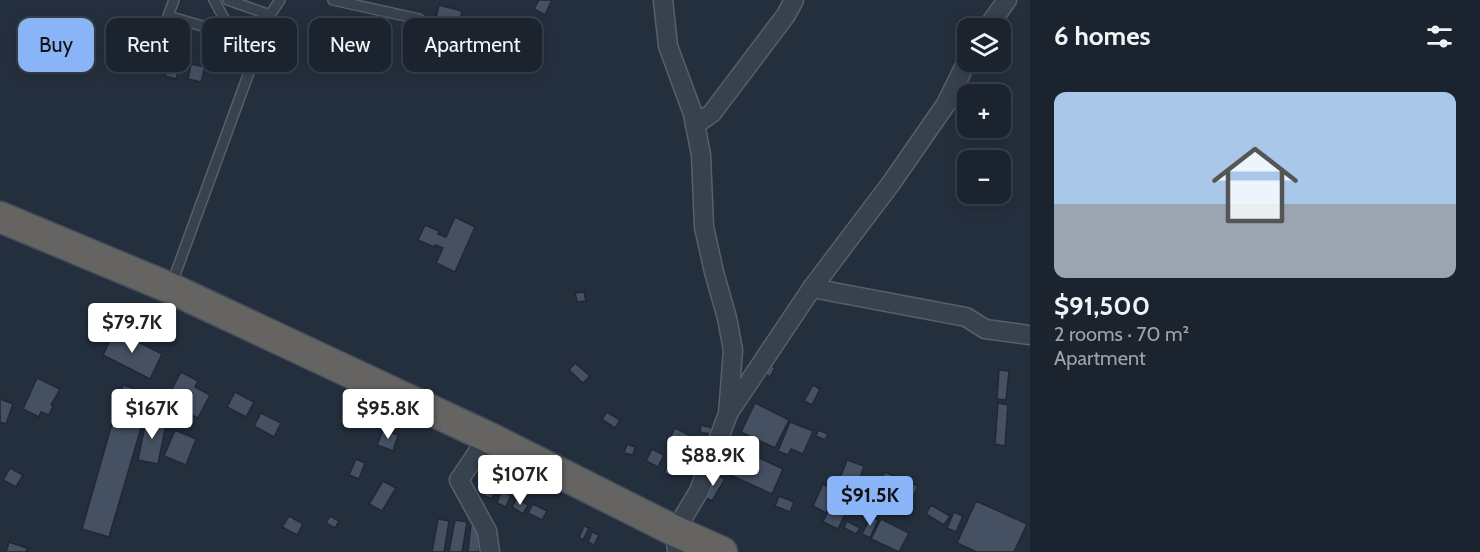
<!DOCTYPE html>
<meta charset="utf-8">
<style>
:root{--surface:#1b232e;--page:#282f3a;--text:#f1f3f6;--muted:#a0a4aa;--line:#39404a;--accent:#8ab4f8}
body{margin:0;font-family:Cabin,sans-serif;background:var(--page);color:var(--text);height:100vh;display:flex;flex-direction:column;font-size:22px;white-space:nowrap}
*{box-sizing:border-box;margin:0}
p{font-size:20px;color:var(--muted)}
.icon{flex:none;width:33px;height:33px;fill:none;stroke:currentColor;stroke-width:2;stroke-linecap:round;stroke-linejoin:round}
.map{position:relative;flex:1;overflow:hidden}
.side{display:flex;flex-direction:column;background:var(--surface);width:450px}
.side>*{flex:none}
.banner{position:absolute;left:18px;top:18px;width:570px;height:54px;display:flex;gap:12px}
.tools{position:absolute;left:957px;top:18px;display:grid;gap:12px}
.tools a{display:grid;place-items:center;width:54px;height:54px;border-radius:12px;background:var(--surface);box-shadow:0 3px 15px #0003,0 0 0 2px var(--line);font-size:30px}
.price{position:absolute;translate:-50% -51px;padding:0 14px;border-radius:6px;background:#fff;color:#222;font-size:20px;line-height:39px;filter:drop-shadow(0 2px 3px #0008)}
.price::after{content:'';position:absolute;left:50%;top:36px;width:18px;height:14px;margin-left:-9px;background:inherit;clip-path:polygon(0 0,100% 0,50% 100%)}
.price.current{background:var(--accent);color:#111}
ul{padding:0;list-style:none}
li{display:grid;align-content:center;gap:12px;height:318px;padding:0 24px}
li+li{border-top:2px solid var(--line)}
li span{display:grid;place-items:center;height:186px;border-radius:12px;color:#555}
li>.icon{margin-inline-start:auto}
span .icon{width:108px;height:108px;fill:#fffc;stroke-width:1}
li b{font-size:26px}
h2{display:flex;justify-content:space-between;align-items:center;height:72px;padding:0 24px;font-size:26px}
.pill{padding:0 21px;border-radius:12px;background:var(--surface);box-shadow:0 3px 15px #0003,0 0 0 2px var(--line);font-size:21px;line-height:54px}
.pill.current{background:var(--accent);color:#111}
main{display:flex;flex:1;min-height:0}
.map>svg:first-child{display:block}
.building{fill:#455162;stroke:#1f2835;stroke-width:1.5}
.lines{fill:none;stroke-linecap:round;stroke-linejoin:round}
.service-casing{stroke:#565f6c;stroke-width:12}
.minor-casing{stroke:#565f6c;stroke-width:21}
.trunk-casing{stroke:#434c59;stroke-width:33}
.service{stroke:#38414e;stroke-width:9}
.minor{stroke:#38414e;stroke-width:18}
.trunk{stroke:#656462;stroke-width:30}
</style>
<main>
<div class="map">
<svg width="1030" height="552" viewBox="0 0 1030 552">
<rect width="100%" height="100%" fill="#242f3e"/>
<g class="building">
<path d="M 539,0 L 552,0 L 545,15 L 534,9 Z"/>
<path d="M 439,5 L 462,11 L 455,41 L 432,35 Z"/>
<path d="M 117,38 L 128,44 L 120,58 L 109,51 Z"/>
<path d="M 144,49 L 153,53 L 147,66 L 138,62 Z"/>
<path d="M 170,58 L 181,62 L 176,79 L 165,76 Z"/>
<path d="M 191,64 L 205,67 L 201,82 L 188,79 Z"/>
<path d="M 455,217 L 475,227 L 455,272 L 436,263 L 443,248 L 435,245 L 434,247 L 418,240 L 425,225 L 439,231 L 438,234 L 446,237 Z"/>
<path d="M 584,292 L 586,301 L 577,302 L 575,293 Z"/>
<path d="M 115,330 L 162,354 L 150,379 L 103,355 Z"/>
<path d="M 766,362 L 775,368 L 770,377 L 760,371 Z"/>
<path d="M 575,363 L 590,376 L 583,383 L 569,370 Z"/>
<path d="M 999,370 L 1009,371 L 1006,400 L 997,399 Z"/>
<path d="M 181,372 L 198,381 L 195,387 L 210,395 L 198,418 L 173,405 L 170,410 L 155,402 L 163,387 L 171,391 Z"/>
<path d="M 37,378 L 60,389 L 51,405 L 53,406 L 49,415 L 41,412 L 39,417 L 23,409 Z"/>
<path d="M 123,385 L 151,394 L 109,537 L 82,529 Z"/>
<path d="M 813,385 L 820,389 L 812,405 L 804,401 Z"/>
<path d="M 235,392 L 254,402 L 246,417 L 227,407 Z"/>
<path d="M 0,399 L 13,404 L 6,424 L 0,422 Z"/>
<path d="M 755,403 L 789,420 L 775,448 L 741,432 Z"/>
<path d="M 998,403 L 1008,405 L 1005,446 L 995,444 Z"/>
<path d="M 607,412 L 620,420 L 615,428 L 602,419 Z"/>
<path d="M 261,413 L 281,423 L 274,437 L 254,426 Z"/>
<path d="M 147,415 L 167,419 L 158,464 L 138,460 Z"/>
<path d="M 790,422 L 813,431 L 803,454 L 791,449 L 788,455 L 778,451 Z"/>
<path d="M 701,425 L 712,428 L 710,434 L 700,432 Z"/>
<path d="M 675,428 L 707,444 L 701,456 L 690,451 L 687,456 L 666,446 Z"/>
<path d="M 175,430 L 196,439 L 186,465 L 164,456 Z"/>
<path d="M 383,430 L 398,435 L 393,451 L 377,445 Z"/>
<path d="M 818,430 L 828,434 L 825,440 L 816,436 Z"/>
<path d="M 627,444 L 635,447 L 633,455 L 624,453 Z"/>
<path d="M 732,445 L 783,469 L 772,494 L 721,471 Z"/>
<path d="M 652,449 L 664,455 L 658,467 L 646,461 Z"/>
<path d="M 671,457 L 685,463 L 681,474 L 676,472 L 674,477 L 664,473 Z"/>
<path d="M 356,459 L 365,463 L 359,479 L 349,475 Z"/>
<path d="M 847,460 L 864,466 L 858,484 L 840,478 Z"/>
<path d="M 10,468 L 23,475 L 16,487 L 3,480 Z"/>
<path d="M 885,472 L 918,486 L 909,506 L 876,491 Z"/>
<path d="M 714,473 L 725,479 L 712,501 L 701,495 Z"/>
<path d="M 383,481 L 396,488 L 382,511 L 369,504 Z"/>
<path d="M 823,484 L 836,491 L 826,513 L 813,506 Z"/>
<path d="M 488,486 L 496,489 L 492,499 L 484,496 Z"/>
<path d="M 837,490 L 853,497 L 838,529 L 823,522 Z"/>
<path d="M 501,491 L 511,495 L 506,507 L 497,503 Z"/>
<path d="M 779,496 L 794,502 L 790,512 L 775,506 Z"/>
<path d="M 517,498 L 528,505 L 523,514 L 512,507 Z"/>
<path d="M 976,501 L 1027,524 L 1014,552 L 977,552 L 957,543 Z"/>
<path d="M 533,504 L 547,511 L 542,520 L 528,513 Z"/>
<path d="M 931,505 L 950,516 L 944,525 L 926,514 Z"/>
<path d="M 954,512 L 963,516 L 956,532 L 947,528 Z"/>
<path d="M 289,516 L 303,524 L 297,535 L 282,527 Z"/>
<path d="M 330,516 L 339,521 L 335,528 L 326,523 Z"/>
<path d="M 871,516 L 878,520 L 870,538 L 862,534 Z"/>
<path d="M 438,519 L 449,521 L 444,552 L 432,552 Z"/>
<path d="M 881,519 L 909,533 L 899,552 L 871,539 Z"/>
<path d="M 455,520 L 467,522 L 462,552 L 449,552 Z"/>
<path d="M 847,521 L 860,528 L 856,534 L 844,528 Z"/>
<path d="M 471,524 L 482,525 L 479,552 L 468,552 Z"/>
<path d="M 584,526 L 589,528 L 583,540 L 579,537 Z"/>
<path d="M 592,532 L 599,535 L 594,545 L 588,542 Z"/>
<path d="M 9,542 L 27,548 L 26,551 L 28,552 L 6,552 Z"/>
</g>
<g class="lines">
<defs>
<g id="service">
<path d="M 174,0 L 168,16 L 233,35 L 246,49 L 254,62"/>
<path d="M 214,0 L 233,35"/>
<path d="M 228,0 L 270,15"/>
<path d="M 333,0 L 419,19"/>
<path d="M 172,283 L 270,15 L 280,0"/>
</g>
<g id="minor">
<path d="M 663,0 L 668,46 L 693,114 L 701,155 L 704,227 L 714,272 L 727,318 L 733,350 L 728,414 L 699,491 L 675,531 L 677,552"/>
<path d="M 987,28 L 1007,0"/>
<path d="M 695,125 L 712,113 L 786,15 L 794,0"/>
<path d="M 812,288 L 966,317 L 985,329 L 1030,335"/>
<path d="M 729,412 L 812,288 L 892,182 L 946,104 L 968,59"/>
<path d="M 488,437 L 459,480 L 487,531 L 490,552"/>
</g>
<path id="trunk" d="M 0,217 L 170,288 L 488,437 L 675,531 L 722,552"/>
</defs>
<use href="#service" class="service-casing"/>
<use href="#minor" class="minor-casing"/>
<use href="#trunk" class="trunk-casing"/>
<use href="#service" class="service"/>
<use href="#minor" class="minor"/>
<use href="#trunk" class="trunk"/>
</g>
</svg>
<div class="tools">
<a><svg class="icon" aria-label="layers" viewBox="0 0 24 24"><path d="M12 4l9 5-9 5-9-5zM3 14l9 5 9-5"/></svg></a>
<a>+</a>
<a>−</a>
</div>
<b class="price" style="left:132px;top:354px">$79.7K</b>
<b class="price" style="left:152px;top:440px">$167K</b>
<b class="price" style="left:388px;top:440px">$95.8K</b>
<b class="price" style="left:713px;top:487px">$88.9K</b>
<b class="price" style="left:520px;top:506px">$107K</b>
<b class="price current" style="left:870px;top:527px">$91.5K</b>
<div class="banner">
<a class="pill current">Buy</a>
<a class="pill">Rent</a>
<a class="pill">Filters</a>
<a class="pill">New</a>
<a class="pill">Apartment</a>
</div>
</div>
<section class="side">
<h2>6 homes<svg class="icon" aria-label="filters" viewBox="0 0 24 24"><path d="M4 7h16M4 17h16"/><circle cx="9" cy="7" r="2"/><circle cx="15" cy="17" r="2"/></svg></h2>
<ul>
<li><span style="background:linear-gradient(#a9c7e8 60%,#9aa5b1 0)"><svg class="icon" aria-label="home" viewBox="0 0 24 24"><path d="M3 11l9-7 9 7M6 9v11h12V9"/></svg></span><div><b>$91,500</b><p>2 rooms · 70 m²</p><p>Apartment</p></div></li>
</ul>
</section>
</main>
